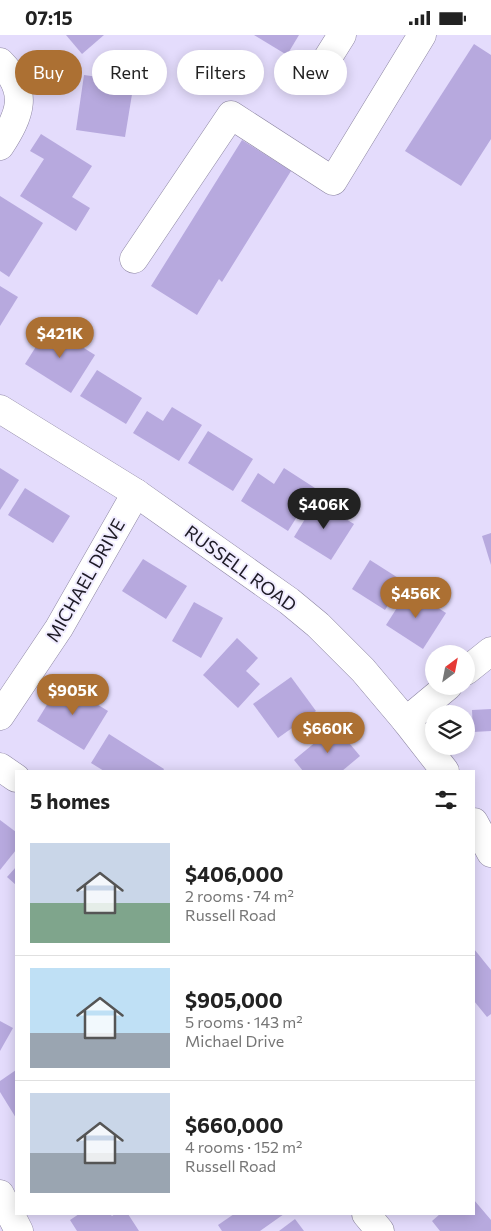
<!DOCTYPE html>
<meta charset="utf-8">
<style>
:root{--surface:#fff;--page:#f6f6f6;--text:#222;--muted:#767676;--line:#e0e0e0;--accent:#ac7033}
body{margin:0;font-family:Commissioner,sans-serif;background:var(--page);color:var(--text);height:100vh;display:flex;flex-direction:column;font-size:19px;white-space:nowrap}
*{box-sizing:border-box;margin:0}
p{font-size:16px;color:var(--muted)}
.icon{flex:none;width:28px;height:28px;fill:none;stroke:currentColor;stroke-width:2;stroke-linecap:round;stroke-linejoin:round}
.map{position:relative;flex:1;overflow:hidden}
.side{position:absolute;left:15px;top:735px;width:460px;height:445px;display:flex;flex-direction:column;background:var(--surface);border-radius:0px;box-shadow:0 2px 12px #0003}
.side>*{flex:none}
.top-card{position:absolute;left:15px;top:15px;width:461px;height:45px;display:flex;gap:10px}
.needle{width:32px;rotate:32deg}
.fabs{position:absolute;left:425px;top:610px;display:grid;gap:10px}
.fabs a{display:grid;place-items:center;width:50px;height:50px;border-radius:50%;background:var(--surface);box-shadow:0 2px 12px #0003;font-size:25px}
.price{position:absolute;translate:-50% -42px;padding:0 11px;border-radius:18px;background:var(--accent);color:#fff;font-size:16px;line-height:32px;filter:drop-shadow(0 1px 2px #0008)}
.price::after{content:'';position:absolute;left:50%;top:30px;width:15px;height:11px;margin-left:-8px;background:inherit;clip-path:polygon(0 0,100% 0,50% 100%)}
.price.selected{background:#222;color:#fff}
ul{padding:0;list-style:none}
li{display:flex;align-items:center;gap:15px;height:125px;padding:0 15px}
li+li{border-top:1px solid var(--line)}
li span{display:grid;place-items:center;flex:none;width:140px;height:100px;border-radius:0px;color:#555}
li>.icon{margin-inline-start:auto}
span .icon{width:60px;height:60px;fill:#fffc;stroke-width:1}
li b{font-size:21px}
h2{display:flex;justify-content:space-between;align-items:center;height:60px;padding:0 15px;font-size:21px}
.pill{padding:0 18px;border-radius:22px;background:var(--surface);box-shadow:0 2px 12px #0003;font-size:18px;line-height:45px}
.pill.selected{background:var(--accent);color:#fff}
.status{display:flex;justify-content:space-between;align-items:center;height:35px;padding:0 25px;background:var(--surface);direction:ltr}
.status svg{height:14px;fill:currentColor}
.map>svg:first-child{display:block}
.building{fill:#b7a9de}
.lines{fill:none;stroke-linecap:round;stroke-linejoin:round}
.minor-casing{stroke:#8d86a2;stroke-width:29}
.minor{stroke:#fff;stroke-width:28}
.labels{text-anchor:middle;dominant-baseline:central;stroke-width:4;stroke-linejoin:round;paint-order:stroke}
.street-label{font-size:18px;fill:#1d1a25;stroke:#f0ecff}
</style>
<div class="status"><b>07:15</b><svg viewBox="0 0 49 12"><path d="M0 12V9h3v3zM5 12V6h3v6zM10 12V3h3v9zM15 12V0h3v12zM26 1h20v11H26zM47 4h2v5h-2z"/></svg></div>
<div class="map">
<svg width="491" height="1196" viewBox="0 0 491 1196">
<rect width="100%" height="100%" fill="#e4dcfc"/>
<g class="building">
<path d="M 66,0 L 104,0 L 82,19 Z"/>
<path d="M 254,0 L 299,0 L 287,20 Z"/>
<path d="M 474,9 L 491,20 L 491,104 L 461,151 L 405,116 Z"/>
<path d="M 84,40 L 134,47 L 125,102 L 76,95 Z"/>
<path d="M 41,99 L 92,131 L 72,162 L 90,173 L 76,196 L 20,161 L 44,124 L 30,116 Z"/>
<path d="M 242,105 L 291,136 L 222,247 L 219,244 L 197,280 L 151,251 Z"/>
<path d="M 0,161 L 43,188 L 9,242 L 0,236 Z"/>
<path d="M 0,251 L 18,262 L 0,291 Z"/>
<path d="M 49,291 L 95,320 L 71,358 L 25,329 Z"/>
<path d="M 97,335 L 142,363 L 126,389 L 80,361 Z"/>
<path d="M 172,372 L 202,390 L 179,426 L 133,398 L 147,376 L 163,386 Z"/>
<path d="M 208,396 L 253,424 L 233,456 L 188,428 Z"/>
<path d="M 0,433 L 19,445 L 0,475 Z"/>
<path d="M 284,433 L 315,453 L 288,496 L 241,466 L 258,438 L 274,449 Z"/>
<path d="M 25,453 L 70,481 L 53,508 L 8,480 Z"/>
<path d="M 316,466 L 354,489 L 331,525 L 294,502 Z"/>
<path d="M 491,498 L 491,530 L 482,501 Z"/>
<path d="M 143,524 L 187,551 L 166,584 L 122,556 Z"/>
<path d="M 370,525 L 403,546 L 385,575 L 352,554 Z"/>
<path d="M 409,554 L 446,578 L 423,614 L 386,590 Z"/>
<path d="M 194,567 L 223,583 L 201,623 L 172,606 Z"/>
<path d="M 237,603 L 258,623 L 246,636 L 260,649 L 238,673 L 203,640 Z"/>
<path d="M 291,642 L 316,676 L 278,703 L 253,669 Z"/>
<path d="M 61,647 L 108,676 L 84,715 L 37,686 Z"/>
<path d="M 491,674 L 491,696 L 473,697 L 472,675 Z"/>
<path d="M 335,691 L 360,721 L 342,736 L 303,736 L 294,725 Z"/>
<path d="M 109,699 L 164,734 L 163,736 L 104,736 L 91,728 Z"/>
<path d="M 0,785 L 16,797 L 16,815 L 0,835 Z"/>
<path d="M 16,832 L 16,850 L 7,842 Z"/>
<path d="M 474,914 L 491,935 L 491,979 L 487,982 L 474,966 Z"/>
<path d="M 0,986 L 13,993 L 0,1016 Z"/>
<path d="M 16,1035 L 16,1083 L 0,1057 L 0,1046 Z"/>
<path d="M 474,1165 L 491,1185 L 491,1196 L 440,1196 L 432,1186 L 440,1179 L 474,1179 Z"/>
<path d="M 79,1179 L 110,1179 L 112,1181 L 115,1179 L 128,1179 L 139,1196 L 77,1196 L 70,1185 Z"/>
<path d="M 234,1179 L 284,1179 L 260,1196 L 222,1196 L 218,1190 Z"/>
<path d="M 295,1184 L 304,1196 L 279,1196 Z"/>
</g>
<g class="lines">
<defs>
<g id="minor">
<path d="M 0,27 C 30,57 20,80 0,111"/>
<path d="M 315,43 L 342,0"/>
<path d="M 134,224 L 231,80 L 333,146 L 422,0"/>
<path d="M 0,374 L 136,458 L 289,566 L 318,590 L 363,635 L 406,686 L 445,736"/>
<path d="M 466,636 L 491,616"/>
<path d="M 0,681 L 59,593 L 136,458"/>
<path d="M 406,686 L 448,651"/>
<path d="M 0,732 L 16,743"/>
<path d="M 474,787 L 491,818"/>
<path d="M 0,1159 L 19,1196"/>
<path d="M 366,1179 L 380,1196"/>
</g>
</defs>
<use href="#minor" class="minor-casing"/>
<use href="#minor" class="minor"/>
</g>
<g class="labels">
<g class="street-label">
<text transform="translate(241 533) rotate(36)">RUSSELL ROAD</text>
<text transform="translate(85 545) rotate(-60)">MICHAEL DRIVE</text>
</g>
</g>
</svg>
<div class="fabs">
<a><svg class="needle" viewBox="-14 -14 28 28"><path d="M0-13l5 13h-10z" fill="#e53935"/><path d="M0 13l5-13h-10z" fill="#767676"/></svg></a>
<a><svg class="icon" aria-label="layers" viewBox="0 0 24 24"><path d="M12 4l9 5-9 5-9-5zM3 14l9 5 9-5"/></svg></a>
</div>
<b class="price" style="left:60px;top:324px">$421K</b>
<b class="price selected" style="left:324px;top:495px">$406K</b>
<b class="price" style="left:416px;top:584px">$456K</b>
<b class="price" style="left:73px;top:681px">$905K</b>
<b class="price" style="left:328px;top:719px">$660K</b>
<div class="top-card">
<a class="pill selected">Buy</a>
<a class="pill">Rent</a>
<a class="pill">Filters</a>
<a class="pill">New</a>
</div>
<section class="side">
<h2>5 homes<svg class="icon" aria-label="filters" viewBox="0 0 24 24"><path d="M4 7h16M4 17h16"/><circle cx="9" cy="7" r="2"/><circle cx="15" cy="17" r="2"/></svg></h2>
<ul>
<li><span style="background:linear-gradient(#c9d6e8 60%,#7fa58c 0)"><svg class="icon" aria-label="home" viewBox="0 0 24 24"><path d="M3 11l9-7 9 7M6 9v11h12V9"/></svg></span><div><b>$406,000</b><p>2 rooms · 74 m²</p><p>Russell Road</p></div></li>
<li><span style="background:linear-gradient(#bfe0f5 65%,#9aa5b1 0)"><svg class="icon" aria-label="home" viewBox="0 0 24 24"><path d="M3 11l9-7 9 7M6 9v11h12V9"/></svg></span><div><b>$905,000</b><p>5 rooms · 143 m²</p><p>Michael Drive</p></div></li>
<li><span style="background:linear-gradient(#c9d6e8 60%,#9aa5b1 0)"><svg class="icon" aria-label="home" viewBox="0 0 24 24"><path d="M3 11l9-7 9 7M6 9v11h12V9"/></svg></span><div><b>$660,000</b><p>4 rooms · 152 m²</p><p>Russell Road</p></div></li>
</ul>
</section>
</div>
